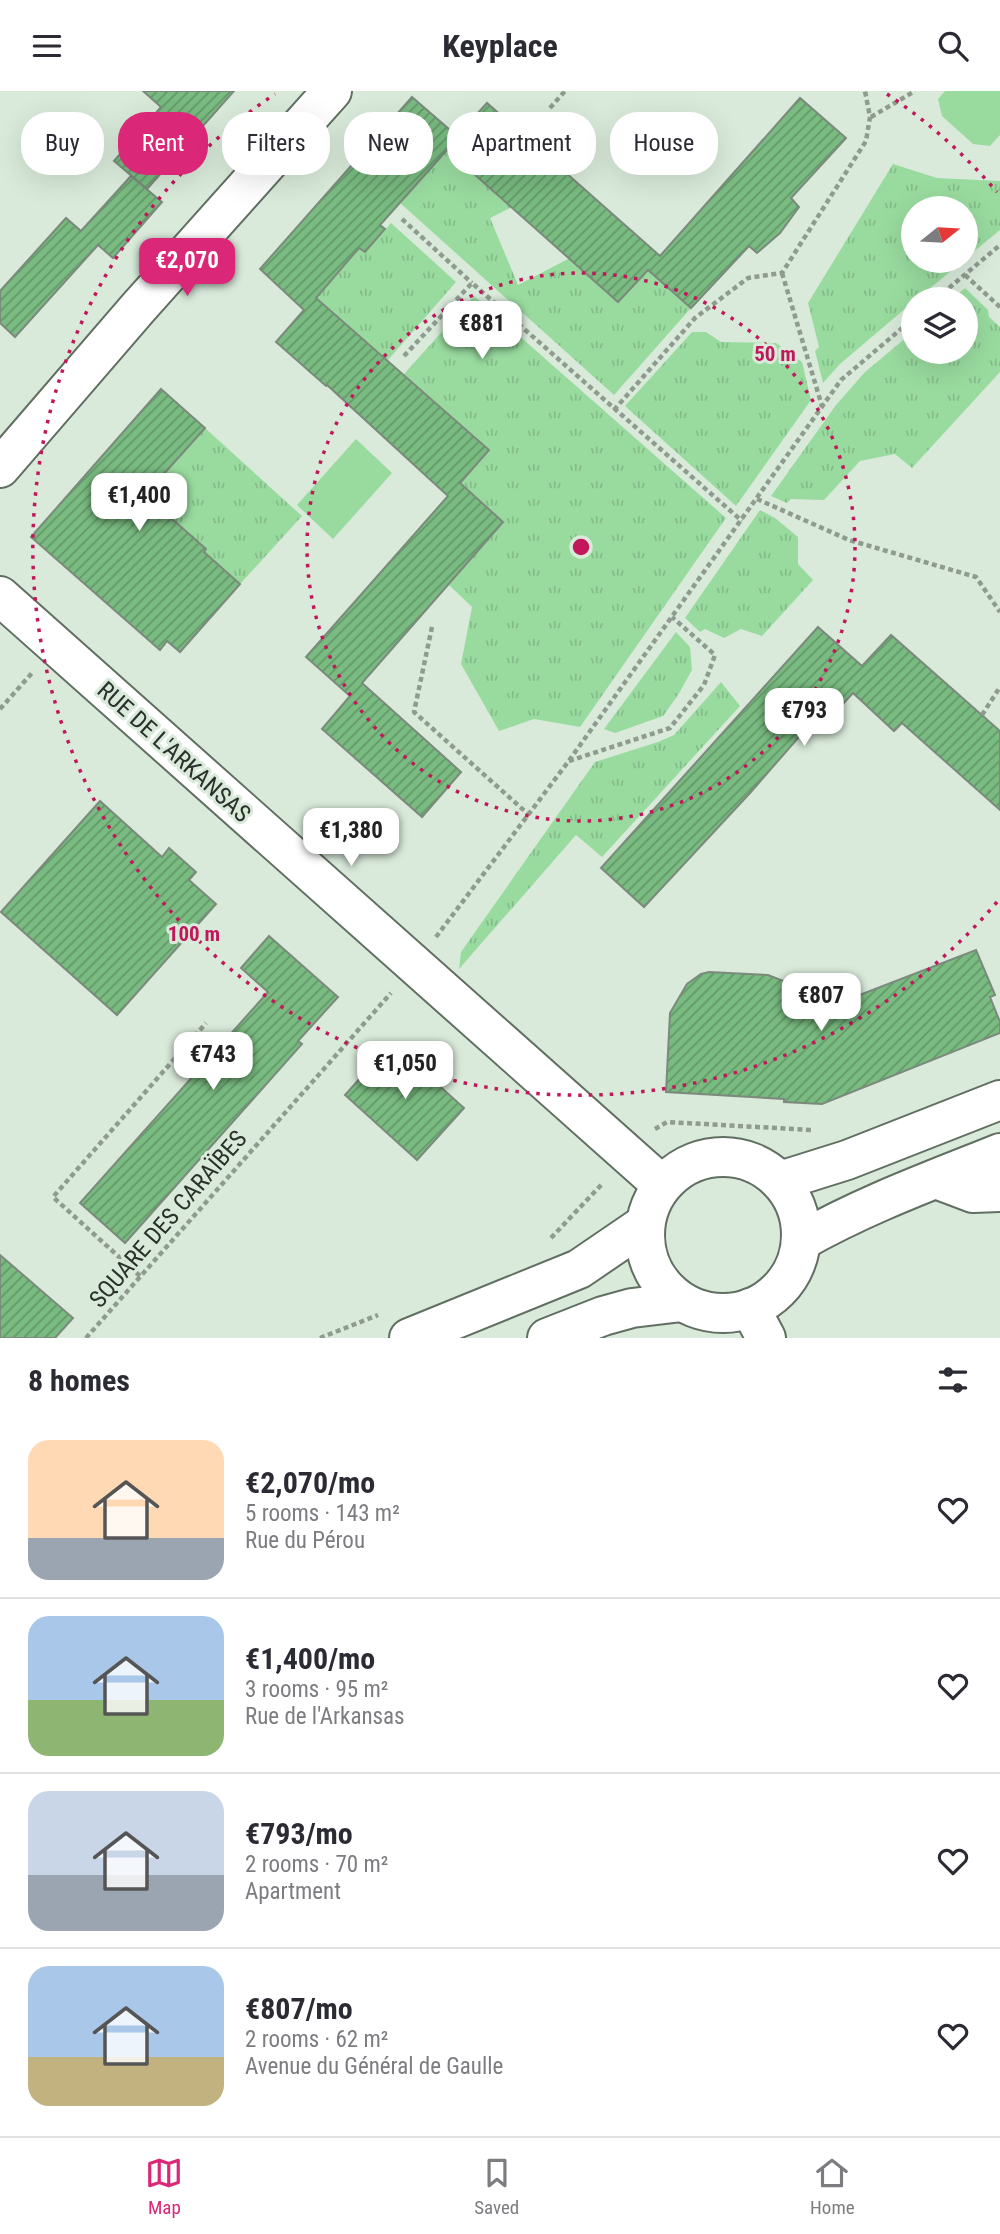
<!DOCTYPE html>
<meta charset="utf-8">
<style>
:root{--surface:#fff;--page:#f7f7f7;--text:#2b2b33;--muted:#7c7c81;--line:#e1e1e2;--accent:#db2777}
body{margin:0;font-family:"Roboto Condensed",sans-serif;background:var(--page);color:var(--text);height:100vh;display:flex;flex-direction:column;font-size:26px;white-space:nowrap}
*{box-sizing:border-box;margin:0}
p{font-size:23px;color:var(--muted)}
.icon{flex:none;width:38px;height:38px;fill:none;stroke:currentColor;stroke-width:2;stroke-linecap:round;stroke-linejoin:round}
.map{position:relative;height:1247px;overflow:hidden}
.details{display:flex;flex-direction:column;background:var(--surface);flex:1}
.details>*{flex:none}
.guide{position:absolute;left:21px;top:21px;width:959px;height:63px;display:flex;gap:14px}
.needle{width:46px;rotate:72deg}
.buttons{position:absolute;left:901px;top:105px;display:grid;gap:14px}
.buttons a{display:grid;place-items:center;width:77px;height:77px;border-radius:50%;background:var(--surface);box-shadow:0 7px 28px #0002;font-size:35px}
.price{position:absolute;translate:-50% -60px;padding:0 16px;border-radius:14px;background:#fff;color:#222;font-size:23px;line-height:46px;filter:drop-shadow(0 2px 4px #0008)}
.price::after{content:'';position:absolute;left:50%;top:42px;width:21px;height:16px;margin-left:-10px;background:inherit;clip-path:polygon(0 0,100% 0,50% 100%)}
.price.selected{background:var(--accent);color:#fff}
ul{padding:0;list-style:none}
li{display:flex;align-items:center;gap:21px;height:175px;padding:0 28px}
li+li{border-top:2px solid var(--line)}
li span{display:grid;place-items:center;flex:none;width:196px;height:140px;border-radius:21px;color:#555}
li>.icon{margin-inline-start:auto}
span .icon{width:84px;height:84px;fill:#fffc;stroke-width:1}
li b{font-size:30px}
h2{display:flex;justify-content:space-between;align-items:center;height:84px;padding:0 28px;font-size:30px}
.pill{padding:0 24px;border-radius:28px;background:var(--surface);box-shadow:0 7px 28px #0002;font-size:24px;line-height:63px}
.pill.selected{background:var(--accent);color:#fff}
header{display:flex;justify-content:space-between;align-items:center;height:91px;padding:0 28px;background:var(--surface);font-size:32px;font-weight:700}
.tabs{display:flex;justify-content:space-around;align-items:center;height:98px;border-top:2px solid var(--line);background:var(--surface);font-size:19px;color:var(--muted)}
.tabs a{display:grid;justify-items:center;gap:4px}
.tabs .selected{color:var(--accent)}
.map>svg:first-child{display:block}
.grass{fill:url(#grass-tufts)}
.park{fill:#99db9f}
.building{fill:url(#building-hatch);stroke:#7b8a7c;stroke-width:2}
.lines{fill:none;stroke-linecap:round;stroke-linejoin:round}
.minor-casing{stroke:#616f62;stroke-width:42}
.major-casing{stroke:#616f62;stroke-width:42}
.path{stroke:#8f9b8f;stroke-width:4.5;stroke-dasharray:5 3.5;stroke-linecap:butt}
.minor{stroke:#fff;stroke-width:38}
.major{stroke:#fff;stroke-width:38}
.ring{fill:none;stroke:#c2185b;stroke-width:3.5;stroke-dasharray:3.5 7}
.labels{text-anchor:middle;dominant-baseline:central;stroke-width:6;stroke-linejoin:round;paint-order:stroke}
.street-label{font-size:24px;fill:#2a302a;stroke:#d9eada}
.centre{fill:#c2185b;stroke:#d9eada;stroke-width:3.5}
.ring-label{font-size:21px;text-anchor:middle;font-weight:bold;fill:#c2185b;stroke:#d9eada;stroke-width:6;stroke-linejoin:round;paint-order:stroke}
</style>
<header><svg class="icon" aria-label="menu" viewBox="0 0 24 24"><path d="M4 6h16M4 12h16M4 18h16"/></svg>Keyplace<svg class="icon" aria-label="search" viewBox="0 0 24 24"><circle cx="10" cy="10" r="6"/><path d="M15 15l6 6"/></svg></header>
<div class="map">
<svg width="1000" height="1247" viewBox="0 0 1000 1247">
<defs>
<pattern id="grass-tufts" width="24" height="20" patternUnits="userSpaceOnUse" patternTransform="scale(1.75)"><rect width="24" height="20" fill="#99db9f"/><path d="M3 7l-1-3M5 7V3M7 7l1-3M15 17l-1-3M17 17v-4M19 17l1-3" fill="none" stroke="#84bc89"/></pattern>
<pattern id="building-hatch" width="6" height="6" patternUnits="userSpaceOnUse" patternTransform="scale(1.75)"><rect width="6" height="6" fill="#79bb80"/><path d="M-1 1l2-2M0 6l6-6M5 7l2-2" fill="none" stroke="#639869"/></pattern>
</defs>
<rect width="100%" height="100%" fill="#d9eada"/>
<g class="grass">
<path d="M 447,59 L 512,116 L 490,127 L 518,194 L 570,167 L 618,210 L 648,179 L 691,217 L 614,304 L 399,111 Z"/>
<path d="M 893,73 L 937,87 L 1000,90 L 1000,139 L 966,167 L 966,117 L 914,117 L 914,170 L 963,170 L 917,208 L 914,208 L 913,211 L 840,273 L 823,292 L 815,260 L 819,256 L 808,212 Z"/>
<path d="M 391,132 L 456,191 L 388,269 L 316,207 L 360,157 L 365,161 Z"/>
<path d="M 965,197 L 988,219 L 989,226 L 1000,236 L 1000,281 L 912,377 L 895,363 L 860,370 L 824,409 L 791,408 L 787,412 L 771,405 L 836,314 L 865,281 L 913,241 L 914,261 L 966,261 L 966,208 L 952,208 Z"/>
<path d="M 474,205 L 726,427 L 580,636 L 534,628 L 499,640 L 461,573 L 472,516 L 449,494 L 502,432 L 460,392 L 489,359 L 404,283 Z"/>
<path d="M 692,241 L 706,241 L 721,251 L 776,252 L 802,271 L 811,309 L 736,415 L 625,315 Z"/>
<path d="M 205,337 L 302,425 L 240,493 L 204,461 L 206,458 L 145,404 Z"/>
<path d="M 760,419 L 775,427 L 798,446 L 798,473 L 813,489 L 762,545 L 741,538 L 724,547 L 705,538 L 700,541 L 685,527 Z"/>
<path d="M 676,541 L 690,556 L 692,579 L 678,604 L 663,625 L 615,642 L 604,638 Z"/>
<path d="M 721,591 L 740,615 L 602,766 L 576,744 L 459,878 L 461,861 L 595,671 L 658,651 L 674,644 Z"/>
</g>
<g class="park">
<path d="M 945,0 L 1000,0 L 1000,44 L 990,55 L 973,53 L 942,25 L 938,8 Z"/>
<path d="M 356,348 L 392,382 L 333,448 L 297,414 Z"/>
</g>
<g class="building">
<path d="M 143,0 L 234,0 L 147,98 L 114,70 L 161,16 Z"/>
<path d="M 412,6 L 457,45 L 487,12 L 660,165 L 800,7 L 846,47 L 791,107 L 799,116 L 780,142 L 757,162 L 749,155 L 691,217 L 648,179 L 618,211 L 447,59 L 380,134 L 385,138 L 365,161 L 359,157 L 316,207 L 489,359 L 460,392 L 503,431 L 362,592 L 461,681 L 422,726 L 322,638 L 350,605 L 306,566 L 448,405 L 327,294 L 326,295 L 276,251 L 304,219 L 260,178 Z"/>
<path d="M 131,85 L 162,111 L 113,167 L 98,154 L 15,246 L 0,232 L 0,200 L 66,127 L 81,140 Z"/>
<path d="M 161,298 L 205,337 L 145,404 L 206,458 L 204,461 L 240,493 L 180,561 L 167,550 L 160,559 L 31,446 Z"/>
<path d="M 818,536 L 862,575 L 891,544 L 1000,640 L 1000,719 L 902,632 L 894,640 L 853,602 L 819,639 L 812,631 L 750,702 L 644,816 L 601,777 Z"/>
<path d="M 100,710 L 162,766 L 169,757 L 196,781 L 189,789 L 216,813 L 117,924 L 1,821 Z"/>
<path d="M 269,845 L 338,906 L 298,950 L 302,953 L 125,1152 L 80,1112 L 268,901 L 241,877 Z"/>
<path d="M 976,859 L 995,904 L 990,906 L 1000,931 L 1000,942 L 822,1013 L 784,1011 L 784,1008 L 666,1001 L 670,922 L 687,893 L 701,883 L 709,881 L 768,884 L 789,892 L 798,900 L 813,922 Z"/>
<path d="M 392,952 L 464,1017 L 417,1069 L 345,1004 Z"/>
<path d="M 0,1164 L 73,1227 L 55,1247 L 0,1247 Z"/>
</g>
<g class="lines">
<defs>
<g id="minor">
<path d="M 0,377 L 138,217 L 332,0"/>
<path d="M 0,505 L 662,1094"/>
<path d="M 936,1088 L 973,1102 L 1000,1101"/>
<path d="M 750,1217 L 766,1247"/>
</g>
<g id="major">
<circle cx="723" cy="1144" r="78"/>
<path d="M 780,1090 L 847,1069 L 1000,1009"/>
<path d="M 801,1150 C 864,1114 933,1089 1000,1062"/>
<path d="M 409,1247 L 579,1178 L 645,1133"/>
<path d="M 547,1247 L 603,1225 L 632,1217 L 682,1211"/>
</g>
</defs>
<use href="#minor" class="minor-casing"/>
<use href="#major" class="major-casing"/>
<g class="path">
<path d="M 550,17 L 565,0"/>
<path d="M 871,26 L 915,0"/>
<path d="M 402,128 L 472,192"/>
<path d="M 782,182 L 822,315"/>
<path d="M 965,184 L 1000,216"/>
<path d="M 936,208 L 1000,154"/>
<path d="M 404,265 L 472,192 L 742,430"/>
<path d="M 614,319 L 695,227 L 748,187 L 782,182 L 866,50 L 870,26 L 865,0"/>
<path d="M 757,408 L 849,449 L 976,486 L 1000,521"/>
<path d="M 432,536 L 414,621 L 528,723"/>
<path d="M 0,618 L 32,582"/>
<path d="M 982,624 L 1000,596"/>
<path d="M 569,670 L 670,637 L 704,594 L 715,564 L 672,526"/>
<path d="M 436,846 L 568,671 L 841,289 L 914,227"/>
<path d="M 655,1038 L 667,1031 L 812,1039"/>
<path d="M 551,1147 L 603,1092"/>
<path d="M 140,1185 L 53,1106 L 206,932"/>
<path d="M 86,1247 L 391,902"/>
<path d="M 320,1247 L 378,1224"/>
</g>
<use href="#minor" class="minor"/>
<use href="#major" class="major"/>
</g>
<g class="ring">
<circle cx="581" cy="456" r="274"/>
<path d="M997 811A547 547 0 1 1 275 3M887 3A547 547 0 0 1 997 101"/>
</g>
<g class="labels">
<g class="street-label">
<text transform="translate(174 661) rotate(42)">RUE DE L'ARKANSAS</text>
<text transform="translate(168 1128) rotate(-49)">SQUARE DES CARAÏBES</text>
</g>
</g>
<circle cx="581" cy="456" r="10" class="centre"/>
<g class="ring-label">
<text x="775" y="270">50 m</text>
<text x="194" y="850">100 m</text>
</g>
</svg>
<div class="buttons">
<a><svg class="needle" viewBox="-14 -14 28 28"><path d="M0-13l5 13h-10z" fill="#e53935"/><path d="M0 13l5-13h-10z" fill="#7c7c81"/></svg></a>
<a><svg class="icon" aria-label="layers" viewBox="0 0 24 24"><path d="M12 4l9 5-9 5-9-5zM3 14l9 5 9-5"/></svg></a>
</div>
<b class="price selected" style="left:187px;top:207px">€2,070</b>
<b class="price" style="left:482px;top:270px">€881</b>
<b class="price" style="left:139px;top:442px">€1,400</b>
<b class="price" style="left:804px;top:657px">€793</b>
<b class="price" style="left:351px;top:777px">€1,380</b>
<b class="price" style="left:821px;top:942px">€807</b>
<b class="price" style="left:213px;top:1001px">€743</b>
<b class="price" style="left:405px;top:1010px">€1,050</b>
<div class="guide">
<a class="pill">Buy</a>
<a class="pill selected">Rent</a>
<a class="pill">Filters</a>
<a class="pill">New</a>
<a class="pill">Apartment</a>
<a class="pill">House</a>
</div>
</div>
<section class="details">
<h2>8 homes<svg class="icon" aria-label="filters" viewBox="0 0 24 24"><path d="M4 7h16M4 17h16"/><circle cx="9" cy="7" r="2"/><circle cx="15" cy="17" r="2"/></svg></h2>
<ul>
<li><span style="background:linear-gradient(#ffd9b3 70%,#9aa5b1 0)"><svg class="icon" aria-label="home" viewBox="0 0 24 24"><path d="M3 11l9-7 9 7M6 9v11h12V9"/></svg></span><div><b>€2,070/mo</b><p>5 rooms · 143 m²</p><p>Rue du Pérou</p></div><svg class="icon" aria-label="heart" viewBox="0 0 24 24"><path d="M12 20l-8-8c-3-5 5-10 8-4 3-6 11-1 8 4z"/></svg></li>
<li><span style="background:linear-gradient(#a9c7e8 60%,#8fb573 0)"><svg class="icon" aria-label="home" viewBox="0 0 24 24"><path d="M3 11l9-7 9 7M6 9v11h12V9"/></svg></span><div><b>€1,400/mo</b><p>3 rooms · 95 m²</p><p>Rue de l'Arkansas</p></div><svg class="icon" aria-label="heart" viewBox="0 0 24 24"><path d="M12 20l-8-8c-3-5 5-10 8-4 3-6 11-1 8 4z"/></svg></li>
<li><span style="background:linear-gradient(#c9d6e8 60%,#9aa5b1 0)"><svg class="icon" aria-label="home" viewBox="0 0 24 24"><path d="M3 11l9-7 9 7M6 9v11h12V9"/></svg></span><div><b>€793/mo</b><p>2 rooms · 70 m²</p><p>Apartment</p></div><svg class="icon" aria-label="heart" viewBox="0 0 24 24"><path d="M12 20l-8-8c-3-5 5-10 8-4 3-6 11-1 8 4z"/></svg></li>
<li><span style="background:linear-gradient(#a9c7e8 65%,#c2b280 0)"><svg class="icon" aria-label="home" viewBox="0 0 24 24"><path d="M3 11l9-7 9 7M6 9v11h12V9"/></svg></span><div><b>€807/mo</b><p>2 rooms · 62 m²</p><p>Avenue du Général de Gaulle</p></div><svg class="icon" aria-label="heart" viewBox="0 0 24 24"><path d="M12 20l-8-8c-3-5 5-10 8-4 3-6 11-1 8 4z"/></svg></li>
</ul>
</section>
<nav class="tabs">
<a class="selected"><svg class="icon" aria-label="map" viewBox="0 0 24 24"><path d="M3 6l6-2 6 2 6-2v14l-6 2-6-2-6 2zM9 4v14M15 6v14"/></svg>Map</a>
<a><svg class="icon" aria-label="saved" viewBox="0 0 24 24"><path d="M7 4h10v16l-5-4-5 4z"/></svg>Saved</a>
<a><svg class="icon" aria-label="home" viewBox="0 0 24 24"><path d="M3 11l9-7 9 7M6 9v11h12V9"/></svg>Home</a>
</nav>
